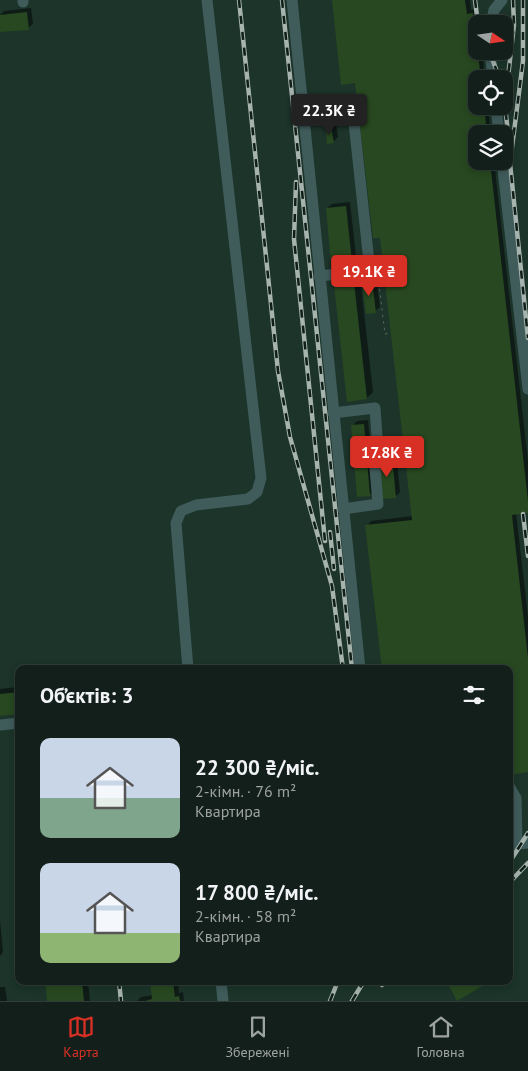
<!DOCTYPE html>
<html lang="uk">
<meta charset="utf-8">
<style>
:root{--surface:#131f1a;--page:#202c27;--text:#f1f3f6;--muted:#9da2a2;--line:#323d39;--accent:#d93025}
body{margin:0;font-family:"PT Sans",sans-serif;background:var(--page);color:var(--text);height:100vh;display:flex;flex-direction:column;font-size:19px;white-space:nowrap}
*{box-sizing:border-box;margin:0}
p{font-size:16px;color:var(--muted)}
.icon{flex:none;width:28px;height:28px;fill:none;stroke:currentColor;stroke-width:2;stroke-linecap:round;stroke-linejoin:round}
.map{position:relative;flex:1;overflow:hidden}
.side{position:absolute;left:15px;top:665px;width:498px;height:320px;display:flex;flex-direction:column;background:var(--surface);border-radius:10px;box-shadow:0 2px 8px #0003,0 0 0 1px var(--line)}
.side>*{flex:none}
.needle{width:32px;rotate:103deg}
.fabs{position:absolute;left:468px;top:15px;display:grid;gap:10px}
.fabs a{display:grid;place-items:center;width:45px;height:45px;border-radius:10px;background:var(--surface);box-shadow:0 2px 8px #0003,0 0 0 1px var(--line);font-size:25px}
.price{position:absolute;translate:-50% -42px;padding:0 11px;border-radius:5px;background:var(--accent);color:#fff;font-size:16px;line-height:32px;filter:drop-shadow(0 1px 2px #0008)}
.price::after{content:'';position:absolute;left:50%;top:30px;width:15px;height:11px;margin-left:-8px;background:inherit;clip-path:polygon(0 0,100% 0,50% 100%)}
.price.current{background:#222;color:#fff}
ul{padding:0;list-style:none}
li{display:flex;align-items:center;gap:15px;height:125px;padding:0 25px}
li span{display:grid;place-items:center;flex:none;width:140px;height:100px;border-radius:10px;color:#555}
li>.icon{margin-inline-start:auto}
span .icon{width:60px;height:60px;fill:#fffc;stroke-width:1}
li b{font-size:21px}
h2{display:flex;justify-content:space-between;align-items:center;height:60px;padding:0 25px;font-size:21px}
.dock{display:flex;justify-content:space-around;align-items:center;height:70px;border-top:1px solid var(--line);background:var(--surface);font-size:14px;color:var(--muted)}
.dock a{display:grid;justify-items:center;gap:2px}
.dock .current{color:var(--accent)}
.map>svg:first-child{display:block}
.built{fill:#1c342a;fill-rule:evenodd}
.shadow{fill:#0007}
.building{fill:#274820}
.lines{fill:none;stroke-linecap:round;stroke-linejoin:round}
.path{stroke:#5a6862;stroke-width:1;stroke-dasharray:2.5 4;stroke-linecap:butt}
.minor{stroke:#3f5c5b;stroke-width:11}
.rail-casing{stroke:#a7b3ae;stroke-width:4.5}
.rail{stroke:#0f1f19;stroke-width:2.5;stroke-dasharray:8;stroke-linecap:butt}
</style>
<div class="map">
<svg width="528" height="1001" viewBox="0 0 528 1001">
<rect width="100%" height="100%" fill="#192922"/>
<path class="built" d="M 0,0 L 528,0 L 528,1001 L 0,1001 ZM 476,24 L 504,24 L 504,51 L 476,51 ZM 476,79 L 504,79 L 504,106 L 476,106 ZM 476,134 L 504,134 L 504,161 L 476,161 ZM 19,669 L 509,669 L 509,981 L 19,981 Z"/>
<g class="shadow">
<path d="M 333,0 L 470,0 L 471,10 L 477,9 L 479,24 L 476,24 L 476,51 L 482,51 L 485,79 L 476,79 L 476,106 L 488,106 L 491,134 L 476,134 L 476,161 L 494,161 L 528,461 L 528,512 L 516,513 L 528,617 L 528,771 L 509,773 L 509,669 L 367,526 L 371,521 L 413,516 L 381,236 L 356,82 Z"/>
<path d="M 31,8 L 33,24 L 28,28 L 0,15 L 4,11 Z"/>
<path d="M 336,123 L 338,137 L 333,142 L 326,128 L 331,124 Z"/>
<path d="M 350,202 L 356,256 L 351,260 L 327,208 L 332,204 Z"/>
<path d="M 376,276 L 380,307 L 375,311 L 364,282 L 368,277 Z"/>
<path d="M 360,277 L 373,392 L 367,398 L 335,285 L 341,279 Z"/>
<path d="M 368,420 L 374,490 L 369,495 L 353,425 L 357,421 Z"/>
<path d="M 396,452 L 400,492 L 396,496 L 379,458 L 383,454 Z"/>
<path d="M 19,687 L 19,713 L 0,715 L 0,689 Z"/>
<path d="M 0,920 L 3,952 L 0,956 Z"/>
<path d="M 46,981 L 88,981 L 90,1001 L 48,1001 Z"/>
<path d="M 151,981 L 178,981 L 179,993 L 183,992 L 184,1001 L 137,1001 L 141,997 L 153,995 Z"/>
<path d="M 0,987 L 5,987 L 7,1001 L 0,1001 Z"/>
</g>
<g class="building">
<path d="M 332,0 L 465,0 L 467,14 L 473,13 L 481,79 L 476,79 L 476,106 L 484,106 L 487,134 L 476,134 L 476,161 L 490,161 L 528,501 L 528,513 L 512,515 L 528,658 L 528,772 L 509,775 L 509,669 L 382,669 L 365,525 L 412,520 L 380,238 L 373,238 L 355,83 L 341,85 Z"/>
<path d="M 27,12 L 29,30 L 0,32 L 0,15 Z"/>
<path d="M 331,127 L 334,143 L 327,144 L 325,128 Z"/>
<path d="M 346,206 L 352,261 L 331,264 L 326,208 Z"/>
<path d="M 372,280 L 376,313 L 366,314 L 362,281 Z"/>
<path d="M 354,282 L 367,399 L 347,402 L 334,285 Z"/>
<path d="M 364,424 L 370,496 L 357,497 L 351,425 Z"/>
<path d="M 392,456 L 396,498 L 382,499 L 378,458 Z"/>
<path d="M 19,692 L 19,714 L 0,716 L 0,694 Z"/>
<path d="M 45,981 L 82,981 L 84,1001 L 47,1001 Z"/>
<path d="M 150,981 L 173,981 L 175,997 L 179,996 L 180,1001 L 145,1001 L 152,999 Z"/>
<path d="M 446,981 L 491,981 L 457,1001 Z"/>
</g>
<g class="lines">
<path class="path" d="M 378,276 L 385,334 L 391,333"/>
<g class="minor">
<path d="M 23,0 L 23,2"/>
<path d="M 292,0 L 360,669"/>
<path d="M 491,24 L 494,10 L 502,0"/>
<path d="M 490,51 L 493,79"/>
<path d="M 496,106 L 499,134"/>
<path d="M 303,109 L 352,104 L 370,271 L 319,276"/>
<path d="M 502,161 L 528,389"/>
<path d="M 333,413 L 375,408 L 378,451 L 374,456 L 378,504 L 343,509"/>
<path d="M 188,669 L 176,523 L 181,511 L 196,505 L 248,499 L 257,492 L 261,478 L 207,0"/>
<path d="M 0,725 L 19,723"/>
<path d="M 509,786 L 516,798 L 517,844"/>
<path d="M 509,845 L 528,843"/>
<path d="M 221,981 L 223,1001"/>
</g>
<defs>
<g id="rail">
<path d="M 239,0 L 278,371 L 290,437 L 332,586 L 343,669"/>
<path d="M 282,0 L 352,669"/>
<path d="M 475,0 L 478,24"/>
<path d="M 523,0 L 523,61 L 510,163 L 528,338"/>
<path d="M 489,51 L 500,79"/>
<path d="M 504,96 L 509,143"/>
<path d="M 505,103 L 514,25 L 513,0"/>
<path d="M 296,182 L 294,239 L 325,541"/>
<path d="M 523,514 L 528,556"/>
<path d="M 330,532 L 334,569"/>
<path d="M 509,863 L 528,833"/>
<path d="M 509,883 L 528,863"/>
<path d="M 119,981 L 121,1001"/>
<path d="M 382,985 L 385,981"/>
<path d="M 330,1001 L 338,981"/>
<path d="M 352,1001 L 364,981"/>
</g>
</defs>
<use href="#rail" class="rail-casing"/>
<use href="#rail" class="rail"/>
</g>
</svg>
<div class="fabs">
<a><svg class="needle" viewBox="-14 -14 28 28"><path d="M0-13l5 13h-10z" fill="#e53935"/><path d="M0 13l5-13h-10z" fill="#9da2a2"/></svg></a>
<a><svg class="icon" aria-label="locate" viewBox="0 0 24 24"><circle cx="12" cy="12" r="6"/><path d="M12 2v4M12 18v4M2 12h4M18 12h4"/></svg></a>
<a><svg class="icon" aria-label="layers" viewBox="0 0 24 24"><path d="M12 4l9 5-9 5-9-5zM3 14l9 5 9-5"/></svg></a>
</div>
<b class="price current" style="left:329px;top:136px">22.3K ₴</b>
<b class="price" style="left:369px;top:297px">19.1K ₴</b>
<b class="price" style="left:387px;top:478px">17.8K ₴</b>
<section class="side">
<h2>Об’єктів: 3<svg class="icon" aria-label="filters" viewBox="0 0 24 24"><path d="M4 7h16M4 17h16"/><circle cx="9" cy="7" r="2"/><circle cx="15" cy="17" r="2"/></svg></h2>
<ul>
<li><span style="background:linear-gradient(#c9d6e8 60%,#7fa58c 0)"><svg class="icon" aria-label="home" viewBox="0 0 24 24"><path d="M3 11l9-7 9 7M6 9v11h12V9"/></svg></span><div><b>22 300 ₴/міс.</b><p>2-кімн. · 76 m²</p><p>Квартира</p></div></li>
<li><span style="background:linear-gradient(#c9d6e8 70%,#8fb573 0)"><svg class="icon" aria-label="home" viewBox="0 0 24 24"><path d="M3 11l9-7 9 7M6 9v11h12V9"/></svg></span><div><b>17 800 ₴/міс.</b><p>2-кімн. · 58 m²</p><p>Квартира</p></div></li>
</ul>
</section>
</div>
<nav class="dock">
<a class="current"><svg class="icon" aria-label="map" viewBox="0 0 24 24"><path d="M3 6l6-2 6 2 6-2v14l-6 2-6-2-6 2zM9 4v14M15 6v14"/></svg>Карта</a>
<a><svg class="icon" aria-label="saved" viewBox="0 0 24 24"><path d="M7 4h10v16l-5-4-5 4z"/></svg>Збережені</a>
<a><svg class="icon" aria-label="home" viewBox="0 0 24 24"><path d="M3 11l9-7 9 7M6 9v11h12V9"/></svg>Головна</a>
</nav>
